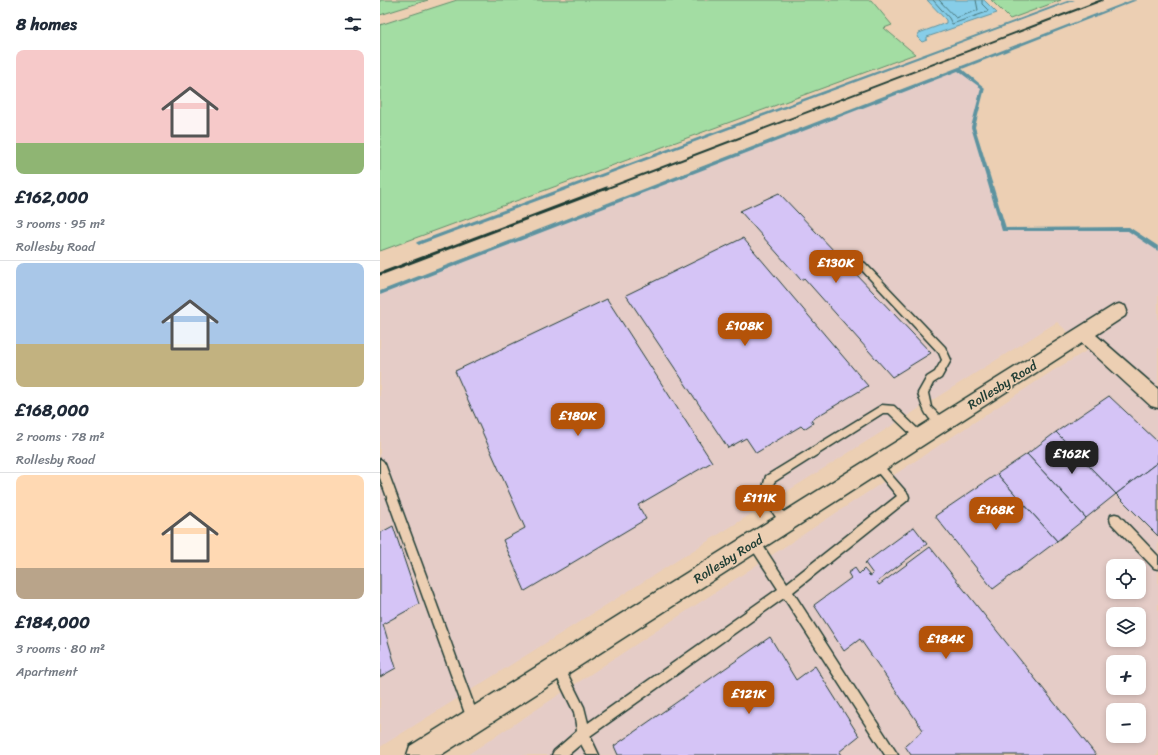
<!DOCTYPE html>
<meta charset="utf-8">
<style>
:root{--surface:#fff;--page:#f6f6f7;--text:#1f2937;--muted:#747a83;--line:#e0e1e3;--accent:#b45309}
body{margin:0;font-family:Sriracha,sans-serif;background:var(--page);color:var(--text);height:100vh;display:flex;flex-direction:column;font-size:15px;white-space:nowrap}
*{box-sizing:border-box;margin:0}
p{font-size:13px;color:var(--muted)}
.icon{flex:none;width:22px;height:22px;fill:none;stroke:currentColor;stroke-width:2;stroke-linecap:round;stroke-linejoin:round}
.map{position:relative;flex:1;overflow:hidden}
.drawer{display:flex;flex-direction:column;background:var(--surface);width:380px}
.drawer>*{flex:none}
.fabs{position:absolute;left:726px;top:559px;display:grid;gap:8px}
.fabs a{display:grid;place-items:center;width:40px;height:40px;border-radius:8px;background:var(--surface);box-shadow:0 2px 6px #0003;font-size:20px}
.price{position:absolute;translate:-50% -34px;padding:0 9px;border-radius:8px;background:var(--accent);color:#fff;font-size:13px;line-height:26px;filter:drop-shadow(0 1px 2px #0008)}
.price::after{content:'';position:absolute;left:50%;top:24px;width:12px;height:9px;margin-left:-6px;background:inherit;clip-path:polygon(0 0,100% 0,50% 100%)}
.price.selected{background:#222;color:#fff}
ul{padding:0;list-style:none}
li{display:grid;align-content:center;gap:8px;height:212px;padding:0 16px}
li+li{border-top:1px solid var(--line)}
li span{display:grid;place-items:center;height:124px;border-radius:8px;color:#555}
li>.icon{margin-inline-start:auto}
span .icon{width:72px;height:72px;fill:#fffc;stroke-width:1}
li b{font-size:17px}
h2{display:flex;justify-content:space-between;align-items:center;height:48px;padding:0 16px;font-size:17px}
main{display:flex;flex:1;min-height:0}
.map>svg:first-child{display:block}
.built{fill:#e5ccc7;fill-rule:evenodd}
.green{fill:#a3dda3;stroke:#618d6c}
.water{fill:#87cde8;stroke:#5d93a0}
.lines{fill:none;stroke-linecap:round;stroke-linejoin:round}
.shore{stroke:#49777c;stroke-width:1}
.stream{fill:#5d93a0;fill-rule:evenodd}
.building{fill:#d5c4f6;stroke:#1f3d34}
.lane-casing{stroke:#1f3d34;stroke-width:3}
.street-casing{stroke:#1f3d34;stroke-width:3}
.lane{fill:#eccfb3;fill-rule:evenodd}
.street{fill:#eccfb3;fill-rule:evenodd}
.rail-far1{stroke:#1f3d34;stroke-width:2}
.rail{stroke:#1f3d34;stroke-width:3}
.labels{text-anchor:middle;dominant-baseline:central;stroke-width:3.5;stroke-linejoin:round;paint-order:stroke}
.street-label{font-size:13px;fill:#1f3d34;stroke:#eccfb3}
</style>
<main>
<section class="drawer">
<h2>8 homes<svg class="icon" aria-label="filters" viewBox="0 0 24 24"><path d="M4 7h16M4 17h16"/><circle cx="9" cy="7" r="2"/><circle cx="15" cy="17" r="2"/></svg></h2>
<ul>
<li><span style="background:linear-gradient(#f6c9c9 75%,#8fb573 0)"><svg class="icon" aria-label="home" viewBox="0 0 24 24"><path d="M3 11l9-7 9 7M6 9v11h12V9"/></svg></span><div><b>£162,000</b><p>3 rooms · 95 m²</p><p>Rollesby Road</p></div></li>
<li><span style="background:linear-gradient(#a9c7e8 65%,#c2b280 0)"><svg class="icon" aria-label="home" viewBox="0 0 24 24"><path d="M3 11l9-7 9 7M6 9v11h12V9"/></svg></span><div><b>£168,000</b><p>2 rooms · 78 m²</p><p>Rollesby Road</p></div></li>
<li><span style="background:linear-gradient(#ffd9b3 75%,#b9a48a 0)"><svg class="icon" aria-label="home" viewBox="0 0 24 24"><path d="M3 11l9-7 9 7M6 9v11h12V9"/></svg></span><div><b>£184,000</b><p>3 rooms · 80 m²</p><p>Apartment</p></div></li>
</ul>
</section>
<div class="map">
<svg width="778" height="755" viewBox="0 0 778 755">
<rect width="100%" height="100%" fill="#eccfb3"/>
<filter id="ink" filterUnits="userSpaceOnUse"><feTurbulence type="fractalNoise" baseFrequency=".025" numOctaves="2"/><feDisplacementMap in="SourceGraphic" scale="8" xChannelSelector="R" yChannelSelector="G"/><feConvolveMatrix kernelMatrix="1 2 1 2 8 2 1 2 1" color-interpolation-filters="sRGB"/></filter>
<g filter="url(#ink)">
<path class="built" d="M 579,69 L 603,88 L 593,127 L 624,230 L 749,229 L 778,249 L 778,755 L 87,755 L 674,370 L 708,350 L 677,322 L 0,747 L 0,293 ZM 733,566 L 759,566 L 759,592 L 733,592 ZM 733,614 L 759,614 L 759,640 L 733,640 ZM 733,662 L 759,662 L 759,688 L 733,688 ZM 733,710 L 759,710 L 759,736 L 733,736 Z"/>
<g class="green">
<path d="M 0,0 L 48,0 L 0,15 Z"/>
<path d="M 77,0 L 491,0 L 512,25 L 504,28 L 535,54 L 0,251 L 0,25 Z"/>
<path d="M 611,0 L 681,0 L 630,19 Z"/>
</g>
<path class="water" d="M 547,0 L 604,0 L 617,13 L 547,37 L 547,40 L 542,42 L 537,37 L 539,33 L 566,23 L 566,20 Z"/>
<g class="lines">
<g class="shore">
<path d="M 553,0 L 569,18 L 572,24 L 607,12 L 608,10 L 602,4 L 602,0"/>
<path d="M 559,0 L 576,18 L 598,10 L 596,0"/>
</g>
<g class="stream">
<path d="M 690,0 L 695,0 L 41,244 L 39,245 L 36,243 L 37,242 Z"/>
<path d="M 752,0 L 757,0 L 582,69 L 605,88 L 595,127 L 626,228 L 749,227 L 778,246 L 778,251 L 748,231 L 622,231 L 591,127 L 601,88 L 578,71 L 0,295 L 0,291 Z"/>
</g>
</g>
<g class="building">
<path d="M 399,193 L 551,353 L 512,377 L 424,278 L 421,280 L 360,211 Z"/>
<path d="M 363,238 L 488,386 L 431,420 L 433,423 L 424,429 L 421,426 L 376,453 L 366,438 L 348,448 L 246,295 Z"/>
<path d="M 227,299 L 332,462 L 258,505 L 266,519 L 145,591 L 123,540 L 145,528 L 75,371 Z"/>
<path d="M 729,396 L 778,442 L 778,462 L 736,494 L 676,432 Z"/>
<path d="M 676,432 L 736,494 L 706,518 L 647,454 Z"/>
<path d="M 647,454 L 706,518 L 677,541 L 617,474 Z"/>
<path d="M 778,462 L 778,536 L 736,494 Z"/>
<path d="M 617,474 L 677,541 L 613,589 L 555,516 Z"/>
<path d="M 13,526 L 39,604 L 3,624 L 16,668 L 0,677 L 0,533 Z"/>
<path d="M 534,527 L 547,544 L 497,582 L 499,585 L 550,547 L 716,755 L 531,755 L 525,746 L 543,730 L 480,639 L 464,651 L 434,605 L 471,578 L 468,573 L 475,568 L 479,574 L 484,569 L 490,576 L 493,574 L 485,563 Z"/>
<path d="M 390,637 L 416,680 L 435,666 L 479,736 L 459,752 L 461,755 L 238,755 L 234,746 Z"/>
</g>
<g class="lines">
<defs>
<g id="lane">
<path d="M 482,262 L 485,263 L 565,347 L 571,360 L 561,378 L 553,383 L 548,393 L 551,407 L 567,423 L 565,426 L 562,427 C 547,422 542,407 538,393 L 547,377 L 555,372 L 562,360 L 559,353 L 479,267 L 478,265 L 479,263 Z"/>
<path d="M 502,405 L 514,406 L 543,434 L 545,437 L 543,440 L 540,441 L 537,440 L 509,413 L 503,413 L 394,482 L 391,494 L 411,522 L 410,526 L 406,527 L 402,526 L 381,495 L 386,476 Z"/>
<path d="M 0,459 L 3,461 L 5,464 L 99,719 L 97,723 L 93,725 L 89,723 L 87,719 L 0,478 Z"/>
<path d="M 497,460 L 500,462 L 528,494 L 529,497 L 528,500 L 413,592 L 518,755 L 505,755 L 404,598 L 210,736 L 219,755 L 207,755 L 201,744 L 188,755 L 172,755 L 174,751 L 197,731 L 194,712 L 172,667 L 174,663 L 178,661 L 182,663 L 204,707 L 208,723 L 398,589 L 370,546 L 369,542 L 370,538 L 374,537 L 378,538 L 407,583 L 517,496 L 494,468 L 492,465 L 494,462 Z"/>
<path d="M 735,514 L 739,515 L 778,556 L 778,569 L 774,568 L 731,523 L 730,519 L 731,515 Z"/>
</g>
<path id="street" d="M 739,304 L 745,306 L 747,311 L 745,316 L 716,335 L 778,389 L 778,408 L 771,406 L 702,343 L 61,755 L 27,755 L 30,746 L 733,306 Z"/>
</defs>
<use href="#lane" class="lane-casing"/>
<use href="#street" class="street-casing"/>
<use href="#lane" class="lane"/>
<use href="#street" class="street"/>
<path class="rail-far1" d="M 225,189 L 722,0"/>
<path class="rail" d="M 0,274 L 227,188"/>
</g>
</g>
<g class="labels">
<g class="street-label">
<text transform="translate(622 385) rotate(-32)">Rollesby Road</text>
<text transform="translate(348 559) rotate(-32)">Rollesby Road</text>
</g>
</g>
</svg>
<div class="fabs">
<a><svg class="icon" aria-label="locate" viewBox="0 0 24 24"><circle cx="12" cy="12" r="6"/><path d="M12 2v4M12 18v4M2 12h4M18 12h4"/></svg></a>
<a><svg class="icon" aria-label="layers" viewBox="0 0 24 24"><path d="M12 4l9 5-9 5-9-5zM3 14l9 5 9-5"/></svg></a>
<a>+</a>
<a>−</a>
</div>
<b class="price" style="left:456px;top:284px">£130K</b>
<b class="price" style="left:365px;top:347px">£108K</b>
<b class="price" style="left:198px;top:437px">£180K</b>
<b class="price selected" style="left:692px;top:475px">£162K</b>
<b class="price" style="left:380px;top:519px">£111K</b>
<b class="price" style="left:616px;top:531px">£168K</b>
<b class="price" style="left:566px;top:660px">£184K</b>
<b class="price" style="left:369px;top:715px">£121K</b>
</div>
</main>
